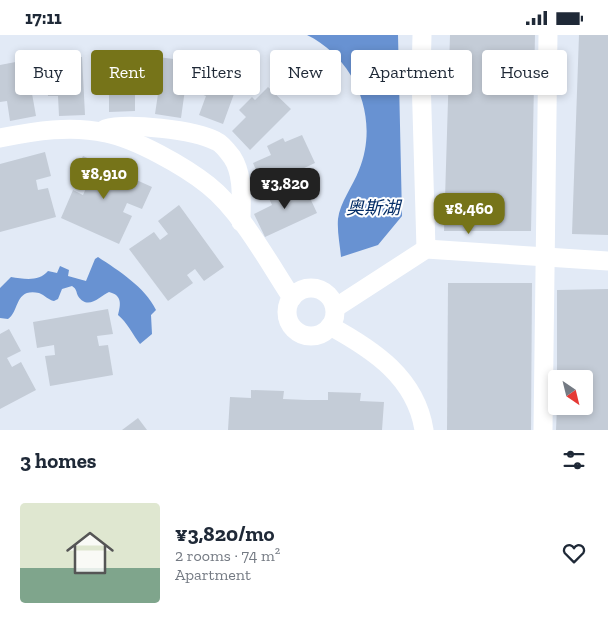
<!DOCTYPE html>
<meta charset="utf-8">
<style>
:root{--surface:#fff;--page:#f6f6f7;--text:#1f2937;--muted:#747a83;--accent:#767419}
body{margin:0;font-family:"Zilla Slab","Noto Sans SC",serif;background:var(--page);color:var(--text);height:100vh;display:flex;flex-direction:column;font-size:19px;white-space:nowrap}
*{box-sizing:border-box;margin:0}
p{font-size:16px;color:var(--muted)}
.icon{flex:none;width:28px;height:28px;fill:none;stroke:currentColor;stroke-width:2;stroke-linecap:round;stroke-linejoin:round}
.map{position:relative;height:395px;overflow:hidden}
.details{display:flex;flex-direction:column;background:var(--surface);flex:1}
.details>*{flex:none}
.hud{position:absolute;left:15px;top:15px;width:579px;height:45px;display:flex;gap:10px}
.needle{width:32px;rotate:145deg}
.tools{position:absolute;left:548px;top:335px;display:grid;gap:10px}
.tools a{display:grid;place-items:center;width:45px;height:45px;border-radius:5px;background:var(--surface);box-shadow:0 2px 8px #0003;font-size:25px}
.price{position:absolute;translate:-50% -42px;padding:0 11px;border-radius:10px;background:var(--accent);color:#fff;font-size:16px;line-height:32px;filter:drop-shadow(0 1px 2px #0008)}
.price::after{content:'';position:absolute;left:50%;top:30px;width:15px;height:11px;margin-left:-8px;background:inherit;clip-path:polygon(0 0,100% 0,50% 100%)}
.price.active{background:#222;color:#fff}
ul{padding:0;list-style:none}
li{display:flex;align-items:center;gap:15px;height:125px;padding:0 20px}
li span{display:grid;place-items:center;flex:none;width:140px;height:100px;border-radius:5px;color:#555}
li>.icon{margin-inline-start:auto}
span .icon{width:60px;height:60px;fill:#fffc;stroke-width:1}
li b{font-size:21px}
h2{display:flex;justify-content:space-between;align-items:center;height:60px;padding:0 20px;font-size:21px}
.pill{padding:0 18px;border-radius:5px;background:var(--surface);box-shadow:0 2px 8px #0003;font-size:18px;line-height:45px}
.pill.active{background:var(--accent);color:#fff}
.status{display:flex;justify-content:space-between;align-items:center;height:35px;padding:0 25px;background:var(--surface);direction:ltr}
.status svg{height:14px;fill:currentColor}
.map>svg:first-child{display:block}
.water{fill:#6892d2}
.building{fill:#c4ccd7}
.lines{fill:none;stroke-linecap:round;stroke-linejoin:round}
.minor{stroke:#fff;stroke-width:19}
.labels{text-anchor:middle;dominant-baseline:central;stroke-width:4;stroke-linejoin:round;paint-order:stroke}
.water-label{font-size:18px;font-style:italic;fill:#042d66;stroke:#fff}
</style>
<div class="status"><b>17:11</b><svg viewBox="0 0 49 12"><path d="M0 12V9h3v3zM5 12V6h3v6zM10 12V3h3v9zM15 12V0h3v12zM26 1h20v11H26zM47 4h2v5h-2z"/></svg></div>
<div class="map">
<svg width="608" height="395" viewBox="0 0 608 395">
<rect width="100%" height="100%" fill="#e2eaf6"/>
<g class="water">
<path d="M 307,0 L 398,0 L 402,181 L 378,210 L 341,222 C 340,210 337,196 338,184 C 340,167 353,151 359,135 C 380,84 356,24 307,0 Z"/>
<path d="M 98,222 C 119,236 145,252 156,275 L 151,280 L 152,299 L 140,309 C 133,300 127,287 118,280 C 121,269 122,260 109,257 C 100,261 88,276 78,261 C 76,257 77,254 72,251 L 62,254 L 58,264 L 54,266 C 48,265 45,260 39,258 C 14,253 20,276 8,284 L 0,283 L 0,253 L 11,242 C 24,244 39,247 48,236 L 57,238 L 60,231 L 69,235 L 68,241 L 86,246 L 95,224 Z"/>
</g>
<g class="building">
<path d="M 450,0 L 535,0 L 531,196 L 444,196 Z"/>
<path d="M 579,0 L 608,0 L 608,200 L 572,199 Z"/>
<path d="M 104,19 L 135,19 L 135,76 L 109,77 L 109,56 L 99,56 L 99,38 L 104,38 Z"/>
<path d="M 82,22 L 85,80 L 59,81 L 58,61 L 48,61 L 47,43 L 52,43 L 51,24 Z"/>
<path d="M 158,22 L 189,26 L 181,83 L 155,79 L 158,59 L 148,57 L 151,39 L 156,40 Z"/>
<path d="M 213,24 L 243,34 L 223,89 L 199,80 L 206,61 L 196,57 L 202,40 L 207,42 Z"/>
<path d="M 26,25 L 36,81 L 10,86 L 7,66 L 0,67 L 0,30 Z"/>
<path d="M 268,52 L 291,74 L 250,115 L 232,96 L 246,82 L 239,75 L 252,62 L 255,65 Z"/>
<path d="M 302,100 L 315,128 L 263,152 L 253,128 L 271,120 L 267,111 L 283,103 L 285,107 Z"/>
<path d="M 45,117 L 51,141 L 36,145 L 38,155 L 48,153 L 56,182 L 0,197 L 0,129 Z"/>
<path d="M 83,121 L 152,152 L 142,174 L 127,168 L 123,177 L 132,181 L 119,209 L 61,183 L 73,155 L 83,160 L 87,151 L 72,144 Z"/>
<path d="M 304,150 L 317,178 L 265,202 L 254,179 L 272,170 L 268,161 L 285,153 L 287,158 Z"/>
<path d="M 179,170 L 224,232 L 204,246 L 195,234 L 187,240 L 193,248 L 168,266 L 129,214 L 154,197 L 160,205 L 168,199 L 158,186 Z"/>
<path d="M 448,248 L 532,248 L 531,395 L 447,395 Z"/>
<path d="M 608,254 L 608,395 L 556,395 L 557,371 L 584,371 L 584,344 L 557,344 L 557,255 Z"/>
<path d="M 108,274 L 113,299 L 97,301 L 99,311 L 108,310 L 113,340 L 50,351 L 45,321 L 55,320 L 54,310 L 37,313 L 33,287 Z"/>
<path d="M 9,294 L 21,316 L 7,323 L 12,332 L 21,327 L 36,355 L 0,374 L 0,299 Z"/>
<path d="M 251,355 L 284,356 L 283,364 L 307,365 L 328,365 L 328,357 L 361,358 L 360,366 L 384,367 L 382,395 L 228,395 L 230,362 L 251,363 Z"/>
<path d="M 138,383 L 147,395 L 122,395 Z"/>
</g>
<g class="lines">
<g class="minor">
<path d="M 422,0 L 421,41 L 426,214"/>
<path d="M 105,94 C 127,87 195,95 216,106 C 221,108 229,118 232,122 C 244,140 241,166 241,187"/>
<path d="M 0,103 C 35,96 71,90 106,98 C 136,104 184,131 208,150 C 241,176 269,228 292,263"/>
<circle cx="311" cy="277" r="24"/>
<path d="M 335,273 L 426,214 L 608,226"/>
<path d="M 330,291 C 374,315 416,343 424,395"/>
<path d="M 543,395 L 548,0"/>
</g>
</g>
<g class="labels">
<g class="water-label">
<text x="373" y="173">奥斯湖</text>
</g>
</g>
</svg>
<div class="tools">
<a><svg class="needle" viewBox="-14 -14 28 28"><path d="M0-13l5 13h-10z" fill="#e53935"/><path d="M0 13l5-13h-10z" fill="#747a83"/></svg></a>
</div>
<b class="price" style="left:104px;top:165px">¥8,910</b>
<b class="price active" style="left:285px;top:175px">¥3,820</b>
<b class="price" style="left:469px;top:200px">¥8,460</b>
<div class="hud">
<a class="pill">Buy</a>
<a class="pill active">Rent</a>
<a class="pill">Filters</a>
<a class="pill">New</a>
<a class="pill">Apartment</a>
<a class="pill">House</a>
</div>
</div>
<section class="details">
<h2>3 homes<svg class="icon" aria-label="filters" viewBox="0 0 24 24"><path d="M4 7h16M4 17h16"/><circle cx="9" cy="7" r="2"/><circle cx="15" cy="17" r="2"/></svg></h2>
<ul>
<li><span style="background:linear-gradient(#dfe7d0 65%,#7fa58c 0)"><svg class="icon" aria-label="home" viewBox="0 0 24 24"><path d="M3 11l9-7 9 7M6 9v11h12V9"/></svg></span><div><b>¥3,820/mo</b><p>2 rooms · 74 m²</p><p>Apartment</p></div><svg class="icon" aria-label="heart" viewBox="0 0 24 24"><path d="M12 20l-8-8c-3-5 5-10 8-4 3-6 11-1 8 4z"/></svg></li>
</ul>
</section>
